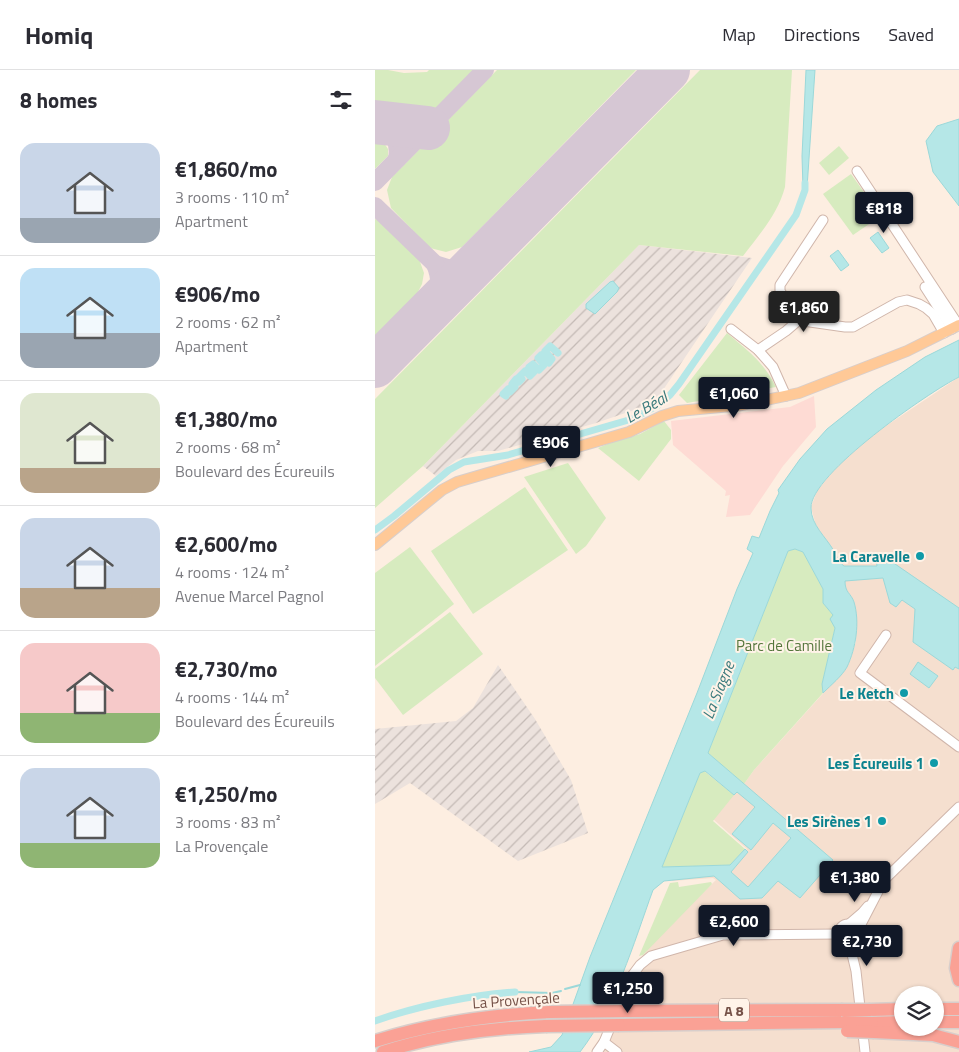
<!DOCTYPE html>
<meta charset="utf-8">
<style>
:root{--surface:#fff;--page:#f7f7f7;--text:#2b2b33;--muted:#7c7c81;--line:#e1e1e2;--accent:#111827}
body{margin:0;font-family:"Titillium Web",sans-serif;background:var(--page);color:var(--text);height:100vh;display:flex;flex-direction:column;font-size:19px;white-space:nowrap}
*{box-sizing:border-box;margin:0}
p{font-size:16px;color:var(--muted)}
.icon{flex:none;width:28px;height:28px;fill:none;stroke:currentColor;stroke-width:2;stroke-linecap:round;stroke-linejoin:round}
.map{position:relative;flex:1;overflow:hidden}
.sheet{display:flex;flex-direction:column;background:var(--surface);width:375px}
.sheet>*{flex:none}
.controls{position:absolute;left:519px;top:916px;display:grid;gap:10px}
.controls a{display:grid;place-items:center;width:50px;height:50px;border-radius:50%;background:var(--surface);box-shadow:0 1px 4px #0004;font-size:25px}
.price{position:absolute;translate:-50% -42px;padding:0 11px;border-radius:5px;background:var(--accent);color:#fff;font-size:16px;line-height:32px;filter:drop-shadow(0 1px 2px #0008)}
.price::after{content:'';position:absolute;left:50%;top:30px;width:15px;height:11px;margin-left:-8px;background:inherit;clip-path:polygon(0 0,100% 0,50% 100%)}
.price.selected{background:#222;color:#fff}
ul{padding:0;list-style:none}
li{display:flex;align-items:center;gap:15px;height:125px;padding:0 20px}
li+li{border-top:1px solid var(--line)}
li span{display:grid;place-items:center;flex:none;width:140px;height:100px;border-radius:15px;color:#555}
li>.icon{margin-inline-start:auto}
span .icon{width:60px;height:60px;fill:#fffc;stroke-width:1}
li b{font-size:21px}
h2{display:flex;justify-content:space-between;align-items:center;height:60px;padding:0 20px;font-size:21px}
header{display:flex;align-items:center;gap:30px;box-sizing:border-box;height:70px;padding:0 25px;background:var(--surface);border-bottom:1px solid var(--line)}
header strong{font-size:24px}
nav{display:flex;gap:28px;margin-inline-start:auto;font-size:18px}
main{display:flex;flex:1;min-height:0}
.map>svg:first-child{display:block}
.residential{fill:#f5dfcf;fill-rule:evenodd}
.commercial{fill:#fedbd4}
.industrial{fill:url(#industrial-furrows)}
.green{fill:#d7ebbf}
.water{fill:#b5e7e7;stroke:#9bd8d9;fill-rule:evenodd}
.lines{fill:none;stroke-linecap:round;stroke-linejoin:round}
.stream{stroke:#9bd8d9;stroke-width:2}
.canal{stroke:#b5e7e7;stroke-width:7}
.taxiway{stroke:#d6c7d4;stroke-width:18}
.runway{stroke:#d6c7d4;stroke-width:44}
.minor-casing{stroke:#d0b6ab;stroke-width:11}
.major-casing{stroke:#d8cecb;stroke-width:12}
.highway-casing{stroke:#d8cecb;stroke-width:15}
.minor{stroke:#fff;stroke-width:9}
.major{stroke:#ffc997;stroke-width:10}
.highway{stroke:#faa195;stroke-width:12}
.highway-bridge-casing{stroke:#d8cecb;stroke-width:15;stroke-linecap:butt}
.highway-bridge{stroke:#faa195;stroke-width:12}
.culture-dot{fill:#0f9aa8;stroke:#fff3e8;stroke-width:2}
.labels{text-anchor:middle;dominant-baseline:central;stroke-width:4;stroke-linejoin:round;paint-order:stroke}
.shield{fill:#fff3e8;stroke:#9e8277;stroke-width:1}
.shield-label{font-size:14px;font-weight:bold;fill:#755147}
.culture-label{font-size:15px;font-weight:bold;fill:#0d838f;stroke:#fff3e8;text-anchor:end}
.park-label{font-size:15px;fill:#55763c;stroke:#fff3e8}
.street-label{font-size:15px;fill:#755147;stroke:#fff3e8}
.water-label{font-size:16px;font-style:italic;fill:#3a7a7c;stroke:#fff3e8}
</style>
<header>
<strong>Homiq</strong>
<nav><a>Map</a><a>Directions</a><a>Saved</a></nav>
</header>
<main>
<section class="sheet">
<h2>8 homes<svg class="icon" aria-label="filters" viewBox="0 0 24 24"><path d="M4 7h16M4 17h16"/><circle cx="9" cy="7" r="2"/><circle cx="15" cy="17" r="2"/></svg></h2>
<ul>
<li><span style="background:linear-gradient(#c9d6e8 75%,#9aa5b1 0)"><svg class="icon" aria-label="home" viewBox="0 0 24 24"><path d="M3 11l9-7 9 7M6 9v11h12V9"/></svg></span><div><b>€1,860/mo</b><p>3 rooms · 110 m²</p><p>Apartment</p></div></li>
<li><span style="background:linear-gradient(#bfe0f5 65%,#9aa5b1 0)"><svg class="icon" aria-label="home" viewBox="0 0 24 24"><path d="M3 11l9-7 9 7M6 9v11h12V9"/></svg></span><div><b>€906/mo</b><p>2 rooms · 62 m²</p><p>Apartment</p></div></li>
<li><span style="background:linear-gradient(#dfe7d0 75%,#b9a48a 0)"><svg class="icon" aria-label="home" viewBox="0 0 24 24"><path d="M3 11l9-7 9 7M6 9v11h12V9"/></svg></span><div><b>€1,380/mo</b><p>2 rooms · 68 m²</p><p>Boulevard des Écureuils</p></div></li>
<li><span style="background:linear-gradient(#c9d6e8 70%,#b9a48a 0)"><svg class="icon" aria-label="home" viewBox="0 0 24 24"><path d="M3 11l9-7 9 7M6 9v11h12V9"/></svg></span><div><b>€2,600/mo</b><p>4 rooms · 124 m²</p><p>Avenue Marcel Pagnol</p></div></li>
<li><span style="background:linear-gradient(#f6c9c9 70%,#8fb573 0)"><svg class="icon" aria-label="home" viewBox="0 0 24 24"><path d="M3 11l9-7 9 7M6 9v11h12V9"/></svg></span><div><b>€2,730/mo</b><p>4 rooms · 144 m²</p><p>Boulevard des Écureuils</p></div></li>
<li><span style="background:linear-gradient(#c9d6e8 75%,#8fb573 0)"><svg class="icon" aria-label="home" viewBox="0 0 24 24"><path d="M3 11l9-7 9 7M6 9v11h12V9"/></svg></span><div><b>€1,250/mo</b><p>3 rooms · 83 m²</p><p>La Provençale</p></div></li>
</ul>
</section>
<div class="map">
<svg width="584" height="982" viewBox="0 0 584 982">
<defs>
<pattern id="industrial-furrows" width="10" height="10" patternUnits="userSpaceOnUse" patternTransform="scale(1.25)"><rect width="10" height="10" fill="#ece2dd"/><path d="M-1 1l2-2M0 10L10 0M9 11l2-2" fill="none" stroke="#c4bab5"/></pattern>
</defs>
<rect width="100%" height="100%" fill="#fdeee1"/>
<path class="residential" d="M 584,307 L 584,982 L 226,982 L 239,961 L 250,929 L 268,885 L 293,857 L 341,810 L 338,808 L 297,811 L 301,798 L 356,797 L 372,779 L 330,742 L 369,714 L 379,700 L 471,598 L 481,572 L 481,552 L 479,531 L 471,519 L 468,496 L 462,490 L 460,483 L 441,456 L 436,437 L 442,421 L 462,396 L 499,364 ZM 528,925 L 560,925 L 560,958 L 528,958 Z"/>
<path class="commercial" d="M 439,326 L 441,357 L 408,396 L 375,445 L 351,447 L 355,425 L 350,426 L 351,421 L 298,375 L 296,351 L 415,337 Z"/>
<g class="industrial">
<path d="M 264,175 L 377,188 L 284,326 L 265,338 L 221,353 L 123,381 L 103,381 L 81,390 L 61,406 L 48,396 Z"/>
<path d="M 123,595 L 160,649 L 196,710 L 213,763 L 143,791 L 35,713 L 0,734 L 0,659 L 81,651 L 98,638 Z"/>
</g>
<g class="green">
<path d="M 0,0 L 13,0 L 29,3 L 52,2 L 54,0 L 99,0 L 59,40 L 51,42 L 0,37 Z"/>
<path d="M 122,0 L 261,0 L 87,177 L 71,182 L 55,178 L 16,138 L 12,120 L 17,107 Z"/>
<path d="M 325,0 L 417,0 L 410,117 C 403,144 384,165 368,186 L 264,175 L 48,396 L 0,438 L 0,329 Z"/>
<path d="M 0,69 L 9,73 L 13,79 L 13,86 L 0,99 Z"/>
<path d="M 464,76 L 474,88 L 454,105 L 444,93 Z"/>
<path d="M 476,104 L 506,146 L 478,165 L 448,124 Z"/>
<path d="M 0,149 L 5,151 L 44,189 L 49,203 L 47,214 L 42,224 L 0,266 Z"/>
<path d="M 352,263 C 373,281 388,291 401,317 L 312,333 L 304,325 Z"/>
<path d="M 289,351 L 296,360 L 296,369 L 264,411 L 223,378 L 235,373 L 265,364 Z"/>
<path d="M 193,393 L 231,448 L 211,476 L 201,484 L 149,407 Z"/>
<path d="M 150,417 L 193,480 L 98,544 L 56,481 Z"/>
<path d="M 35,477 L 79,534 L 0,596 L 0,503 Z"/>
<path d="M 420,479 L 428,482 L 448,519 L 448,533 L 458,545 L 460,558 L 447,614 L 448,623 L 379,700 L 369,714 L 333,683 L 413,481 Z"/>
<path d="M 75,542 L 108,584 L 28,645 L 0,608 L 0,599 Z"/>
<path d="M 329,701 L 359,725 L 338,751 L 370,779 L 355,795 L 287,797 L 325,703 Z"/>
<path d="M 303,812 L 304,817 L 336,812 L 337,814 L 268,885 L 264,886 L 295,813 Z"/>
</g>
<g class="water">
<path d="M 431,0 L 440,0 L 432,118 L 430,120 L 428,118 L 427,86 Z"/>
<path d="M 584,49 L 584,136 L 558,102 L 551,71 L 562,56 Z"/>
<path d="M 503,162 L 514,178 L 507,183 L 495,168 Z"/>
<path d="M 463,180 L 474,195 L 466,201 L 455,186 Z"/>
<path d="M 238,211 L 244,218 L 242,222 L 220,244 L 211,238 L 211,234 L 235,212 Z"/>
<path d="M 584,270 L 584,307 C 554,322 435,404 436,438 C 436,455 451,467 459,481 C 463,487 462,491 469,496 L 502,496 L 501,489 L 507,485 L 584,538 L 584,599 L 580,597 L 578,600 L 538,572 L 540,539 L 527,530 L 521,537 L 515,533 L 508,508 L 470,511 C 470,523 476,523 479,532 C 485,552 481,578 472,597 C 467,606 456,615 448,623 L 447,614 L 460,558 L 455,549 L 458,545 L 448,533 L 448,519 L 428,482 L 420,479 L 413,481 L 333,683 L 458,790 L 425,828 L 403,811 L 387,828 L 365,829 L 339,806 L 289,811 L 278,820 C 258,875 241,935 205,982 L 154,982 L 176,977 L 187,965 L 215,887 L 322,623 L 362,519 L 378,483 L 372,479 L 377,466 L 384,468 L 395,441 L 404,423 L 403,420 L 425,389 L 452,359 L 501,320 L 550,287 ZM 330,701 L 359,725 L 362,722 L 380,737 L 357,764 L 376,780 L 398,753 L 416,768 L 373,817 L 356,802 L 373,782 L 370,779 L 355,795 L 287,797 L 325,703 Z"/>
<path d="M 543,592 L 563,606 L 554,618 L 535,604 Z"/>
</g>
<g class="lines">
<g class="stream">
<path d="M 190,919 L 205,915"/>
<path d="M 140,922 L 177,923 L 186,921"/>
</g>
<g class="canal">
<path d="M 131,326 L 128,324 L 133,319 L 135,322 L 140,317 L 137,314 L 141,309 L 144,312 L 147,309 L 144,307 L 150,301 L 155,306 L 159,302 L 154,297 L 158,294 L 164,300 L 169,295 L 163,288 L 166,285 L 174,293 L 177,289 L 170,281 L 175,276 L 183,283"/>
<path d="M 0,460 L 19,446 L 74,400 L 89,392 L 133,385 L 257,349 L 282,336 L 295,325 L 304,314 L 421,145 L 430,120 L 430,113"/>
<path d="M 0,951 C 42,936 96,925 140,922"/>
</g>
<g class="taxiway">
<path d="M 4,52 C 19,62 25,72 22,89"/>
<path d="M 0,112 L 110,0"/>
<path d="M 0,136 L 60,194 L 76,199 L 84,199 L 96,195 L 109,186"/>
<path d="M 57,239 C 65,222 67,211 60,194"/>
</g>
<g class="runway">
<path d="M 0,52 L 53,58"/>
<path d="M 0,296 L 293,0"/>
</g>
<defs>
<g id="minor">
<path d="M 482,101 L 584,256"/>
<path d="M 448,150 L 405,215 L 405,221 L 420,245 L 428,251 L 470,257 L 478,257 L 523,232 L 532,230 L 544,234 L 551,238 L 558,244 L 569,263"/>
<path d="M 553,216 L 550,217 L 577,259"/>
<path d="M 356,259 L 383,280 L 398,297 L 411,326"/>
<path d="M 383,280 L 411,261 L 425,249"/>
<path d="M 511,565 L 485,603 L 584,677"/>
<circle cx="473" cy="863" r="9"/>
<path d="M 473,855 L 487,843 L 493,836"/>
<path d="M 482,862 L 509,810 L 584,737"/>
<path d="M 474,872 L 481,901 L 490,982"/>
<path d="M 229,972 L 242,982"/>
<path d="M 222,982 L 229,972 L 256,907 L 265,895 L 276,886 L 348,865 L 464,864"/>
</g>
<path id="major" d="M 0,475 L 67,420 L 82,412 L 254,362 L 287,346 L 303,341 L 367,335 L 424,323 L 532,281 L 584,255"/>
<g id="highway">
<path d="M 584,878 L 581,898 L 584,910"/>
<path d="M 560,939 L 584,939"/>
<path d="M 495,940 L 528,939"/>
<path d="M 251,941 L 466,940"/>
<path d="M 560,952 L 584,952"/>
<path d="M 497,953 L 528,952"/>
<path d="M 244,955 L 469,952"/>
<path d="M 499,962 L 558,965 L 584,972"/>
<path d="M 0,971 C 57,953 115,945 175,942"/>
<path d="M 8,982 C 61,965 115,958 171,956"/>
</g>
</defs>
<use href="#minor" class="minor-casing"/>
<use href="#major" class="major-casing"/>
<use href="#highway" class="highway-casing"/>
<use href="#minor" class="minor"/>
<use href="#major" class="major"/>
<use href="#highway" class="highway"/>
<defs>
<g id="highway-bridge">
<path d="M 466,940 L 495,940"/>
<path d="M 175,942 L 251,941"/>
<path d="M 469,952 L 497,953"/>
<path d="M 171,956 L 244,955"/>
<path d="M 472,961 L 499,962"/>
</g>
</defs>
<use href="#highway-bridge" class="highway-bridge-casing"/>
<use href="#highway-bridge" class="highway-bridge"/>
</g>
<g class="culture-dot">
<circle cx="545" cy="486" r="5"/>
<circle cx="529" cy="623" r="5"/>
<circle cx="559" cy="693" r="5"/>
<circle cx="507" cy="751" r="5"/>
</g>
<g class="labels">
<rect class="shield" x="344" y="928.5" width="30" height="23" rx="4"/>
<g class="shield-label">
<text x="359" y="940">A 8</text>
</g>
<g class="culture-label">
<text x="535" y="486">La Caravelle</text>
<text x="519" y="623">Le Ketch</text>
<text x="549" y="693">Les Écureuils 1</text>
<text x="497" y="751">Les Sirènes 1</text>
</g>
<g class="park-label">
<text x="409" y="575">Parc de Camille</text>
</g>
<g class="street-label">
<text transform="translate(141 930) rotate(-4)">La Provençale</text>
</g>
<g class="water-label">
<text transform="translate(271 337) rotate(-30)">Le Béal</text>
<text transform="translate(343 620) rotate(-68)">La Siagne</text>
</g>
</g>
</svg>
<div class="controls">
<a><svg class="icon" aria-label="layers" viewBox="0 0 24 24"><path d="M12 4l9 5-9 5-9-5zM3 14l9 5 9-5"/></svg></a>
</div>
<b class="price" style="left:509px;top:164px">€818</b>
<b class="price selected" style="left:429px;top:263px">€1,860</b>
<b class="price" style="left:359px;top:349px">€1,060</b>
<b class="price" style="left:176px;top:398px">€906</b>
<b class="price" style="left:480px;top:833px">€1,380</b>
<b class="price" style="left:359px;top:877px">€2,600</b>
<b class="price" style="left:492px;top:897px">€2,730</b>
<b class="price" style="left:253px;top:944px">€1,250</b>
</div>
</main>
